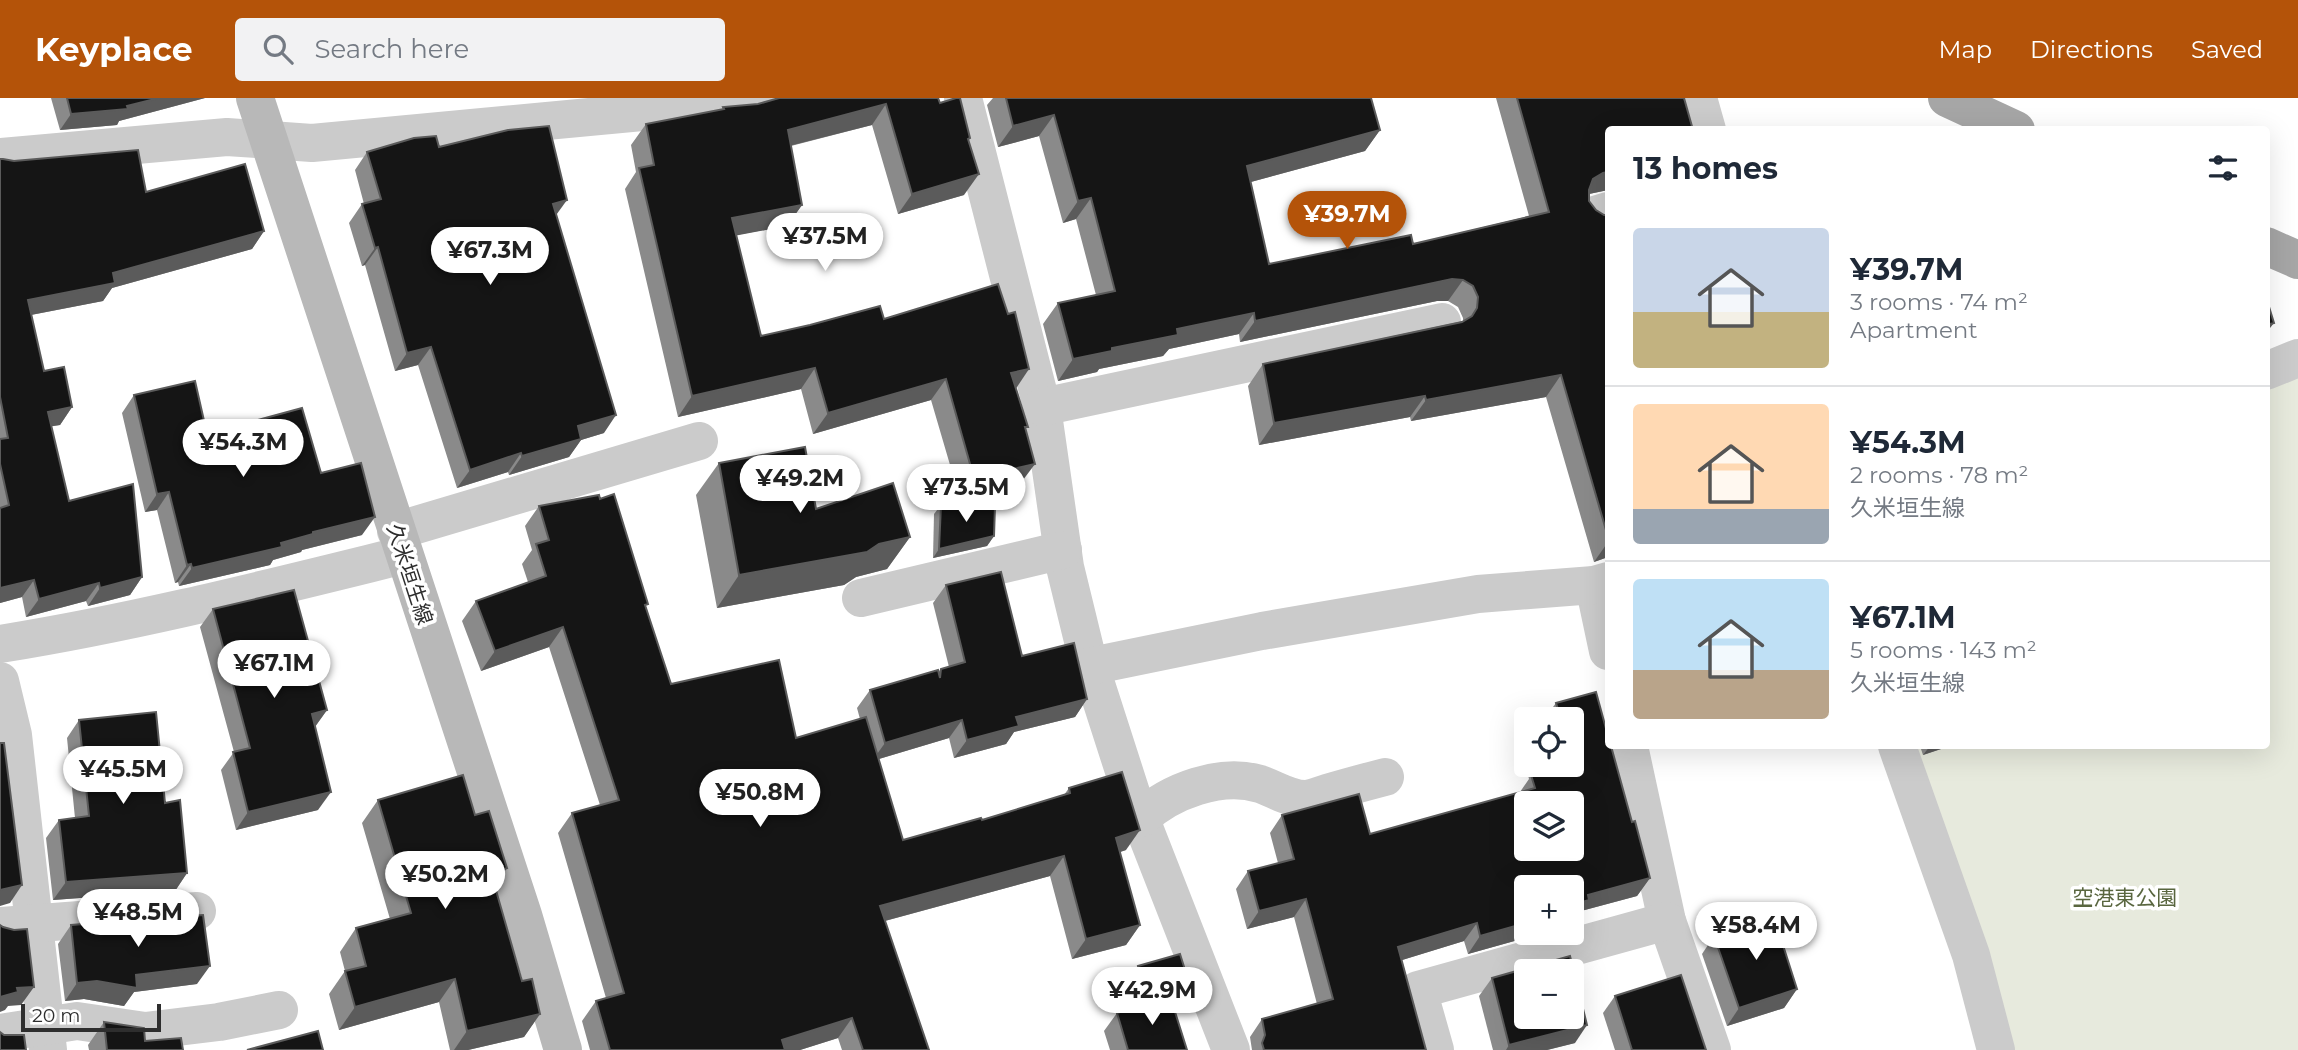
<!DOCTYPE html>
<meta charset="utf-8">
<style>
:root{--surface:#fff;--page:#f2f2f3;--text:#1f2937;--muted:#747a83;--line:#e0e1e3;--accent:#b45309}
body{margin:0;font-family:Montserrat,"Noto Sans JP",sans-serif;background:var(--page);color:var(--text);height:100vh;display:flex;flex-direction:column;font-size:26px;white-space:nowrap}
*{box-sizing:border-box;margin:0}
p{font-size:23px;color:var(--muted)}
.icon{flex:none;width:38px;height:38px;fill:none;stroke:currentColor;stroke-width:2;stroke-linecap:round;stroke-linejoin:round}
.map{position:relative;flex:1;overflow:hidden}
.side{position:absolute;left:1605px;top:28px;width:665px;height:623px;display:flex;flex-direction:column;background:var(--surface);border-radius:7px;box-shadow:0 7px 28px #0002}
.side>*{flex:none}
.controls{position:absolute;left:1514px;top:609px;display:grid;gap:14px}
.controls a{display:grid;place-items:center;width:70px;height:70px;border-radius:7px;background:var(--surface);box-shadow:0 7px 28px #0002;font-size:35px}
.scale{position:absolute;left:21px;bottom:18px;width:140px;box-sizing:border-box;padding-left:7px;border:4px solid #2e2e2e;border-top:0;font-size:19px;line-height:24px;white-space:nowrap;color:#2e2e2e;-webkit-text-stroke:5px #fff;paint-order:stroke}
.price{position:absolute;translate:-50% -60px;padding:0 16px;border-radius:24px;background:#fff;color:#222;font-size:23px;line-height:46px;filter:drop-shadow(0 2px 4px #0008)}
.price::after{content:'';position:absolute;left:50%;top:42px;width:21px;height:16px;margin-left:-10px;background:inherit;clip-path:polygon(0 0,100% 0,50% 100%)}
.price.selected{background:var(--accent);color:#fff}
ul{padding:0;list-style:none}
li{display:flex;align-items:center;gap:21px;height:175px;padding:0 28px}
li+li{border-top:2px solid var(--line)}
li span{display:grid;place-items:center;flex:none;width:196px;height:140px;border-radius:7px;color:#555}
li>.icon{margin-inline-start:auto}
span .icon{width:84px;height:84px;fill:#fffc;stroke-width:1}
li b{font-size:30px}
h2{display:flex;justify-content:space-between;align-items:center;height:84px;padding:0 28px;font-size:30px}
header{display:flex;align-items:center;gap:42px;box-sizing:border-box;height:98px;padding:0 35px;background:var(--accent);color:#fff}
header strong{font-size:33px}
nav{display:flex;gap:38px;margin-inline-start:auto;font-size:24px}
.search{width:490px;height:63px;background:var(--page);display:flex;align-items:center;gap:18px;box-sizing:border-box;padding:0 24px;border-radius:7px;color:var(--muted);font-size:26px}
.map>svg:first-child{display:block}
.green{fill:#e7eadd}
.lines{fill:none;stroke-linecap:round;stroke-linejoin:round}
.street{stroke:#cbcbcb;stroke-width:38}
.secondary{stroke:#b8b8b8;stroke-width:38}
.primary{stroke:#a6a6a6;stroke-width:38}
.wall{fill:#8a8a8a;fill-rule:evenodd}
.shaded-wall{fill:#5b5b5b}
.building{fill:#151515;stroke:#5b5b5b;stroke-width:2;fill-rule:evenodd}
.labels{text-anchor:middle;dominant-baseline:central;stroke-width:7;stroke-linejoin:round;paint-order:stroke}
.street-label{font-size:21px;fill:#2e2e2e;stroke:#fff}
.park-label{font-size:21px;fill:#59663f;stroke:#fff}
</style>
<header>
<strong>Keyplace</strong>
<div class="search"><svg class="icon" aria-label="search" viewBox="0 0 24 24"><circle cx="10" cy="10" r="6"/><path d="M15 15l6 6"/></svg>Search here</div>
<nav><a>Map</a><a>Directions</a><a>Saved</a></nav>
</header>
<div class="map">
<svg width="2298" height="952" viewBox="0 0 2298 952">
<rect width="100%" height="100%" fill="#fff"/>
<path class="green" d="M 2298,276 L 2298,952 L 2008,952 L 1912,648 L 2266,648 L 2266,288 Z"/>
<g class="lines">
<g class="street">
<path d="M 963,0 L 1042,309 L 1065,469 L 1086,555 L 1134,704 L 1231,952"/>
<path d="M 1698,0 L 1707,32"/>
<path d="M 0,59 L 227,39 L 312,45 L 738,5 L 758,0"/>
<path d="M 1595,117 L 1608,113"/>
<path d="M 2266,273 L 2298,260"/>
<path d="M 1042,309 L 1442,224"/>
<path d="M 396,433 L 699,343"/>
<path d="M 1594,487 L 1608,553"/>
<path d="M 861,500 L 1063,452"/>
<path d="M 0,546 C 137,524 270,490 404,457"/>
<path d="M 1091,568 L 1262,533 L 1478,496 L 1594,487 L 1608,483"/>
<path d="M 0,583 L 13,637 L 48,952"/>
<path d="M 1629,648 L 1667,823 L 1712,952"/>
<path d="M 1897,648 L 1971,857 L 1996,952"/>
<path d="M 1141,720 C 1170,693 1221,674 1260,686 C 1275,691 1291,702 1307,701 C 1313,700 1321,697 1327,695 C 1347,689 1366,684 1385,679"/>
<path d="M 0,828 L 197,813"/>
<path d="M 0,935 L 77,923 L 145,933 L 219,924 L 279,912"/>
<path d="M 1435,952 L 1418,892 L 1667,823"/>
</g>
<path class="secondary" d="M 255,0 L 523,817 L 563,952"/>
<g class="primary">
<path d="M 1947,0 L 2016,32"/>
<path d="M 2266,148 L 2298,162"/>
</g>
</g>
<g class="wall">
<path d="M 51,0 L 205,0 L 119,23 L 117,27 L 60,32 Z"/>
<path d="M 993,0 L 1371,0 L 1380,32 L 1365,53 L 1251,84 L 1269,166 L 1413,146 L 1529,118 L 1496,0 L 1684,0 L 1608,32 L 1608,92 L 1589,96 L 1589,103 L 1596,112 L 1604,117 L 1608,117 L 1608,459 L 1594,464 L 1546,299 L 1411,323 L 1410,319 L 1259,347 L 1248,288 L 1263,266 L 1463,223 L 1463,220 L 1458,209 L 1448,203 L 1437,203 L 1240,244 L 1239,236 L 1169,251 L 1163,258 L 1099,271 L 1097,274 L 1058,283 L 1043,226 L 1058,205 L 1096,197 L 1076,121 L 1063,125 L 1039,38 L 998,49 L 987,7 Z"/>
<path d="M 940,5 L 969,42 L 964,97 L 898,116 L 872,27 L 791,48 L 802,107 L 787,128 L 736,137 L 761,238 L 884,221 L 1016,290 L 1026,332 L 1020,386 L 960,401 L 931,302 L 813,336 L 801,291 L 678,319 L 625,91 L 636,74 L 631,47 L 646,26 L 721,12 L 723,9 Z"/>
<path d="M 439,49 L 556,117 L 604,335 L 581,342 L 569,359 L 509,377 L 508,374 L 457,390 L 418,267 L 395,273 L 365,167 L 362,168 L 349,125 L 362,106 L 364,106 L 355,72 L 367,54 Z"/>
<path d="M 0,61 L 146,94 L 264,133 L 252,151 L 112,190 L 103,203 L 31,217 L 44,273 L 72,309 L 60,327 L 51,328 L 69,403 L 142,479 L 130,497 L 88,508 L 86,503 L 26,519 L 22,499 L 0,505 Z"/>
<path d="M 134,297 L 207,336 L 321,375 L 362,437 L 302,452 L 301,454 L 273,462 L 270,467 L 179,488 L 178,484 L 175,485 L 157,412 L 145,414 L 122,315 Z"/>
<path d="M 719,365 L 816,411 L 910,439 L 887,471 L 856,479 L 844,487 L 717,510 L 696,397 Z"/>
<path d="M 941,407 L 994,438 L 987,448 L 933,460 L 934,416 Z"/>
<path d="M 539,408 L 646,509 L 671,586 L 796,640 L 860,621 L 857,610 L 870,592 L 938,574 L 941,571 L 949,569 L 933,505 L 946,487 L 1022,558 L 1087,601 L 1075,619 L 1014,634 L 1006,646 L 954,660 L 949,640 L 879,661 L 903,742 L 982,722 L 1064,697 L 1069,690 L 1126,752 L 1120,754 L 1140,827 L 1126,847 L 1072,861 L 1050,778 L 885,823 L 929,952 L 842,952 L 838,940 L 800,952 L 590,952 L 582,923 L 596,903 L 606,900 L 558,735 L 572,715 L 600,707 L 549,549 L 481,573 L 462,523 L 476,503 L 528,484 L 522,466 L 532,452 L 525,428 Z"/>
<path d="M 213,511 L 327,612 L 315,629 L 318,712 L 236,732 L 221,672 L 234,654 L 200,529 Z"/>
<path d="M 1596,594 L 1608,638 L 1608,648 L 1611,648 L 1632,724 L 1635,723 L 1650,780 L 1637,798 L 1581,813 L 1577,820 L 1572,821 L 1572,789 L 1526,789 L 1526,835 L 1543,835 L 1468,856 L 1464,843 L 1402,862 L 1426,952 L 1252,952 L 1250,939 L 1262,921 L 1317,906 L 1294,819 L 1247,831 L 1236,791 L 1248,773 L 1278,765 L 1270,735 L 1282,717 L 1359,696 L 1370,736 L 1520,694 L 1529,681 L 1521,651 L 1526,643 L 1526,667 L 1572,667 L 1572,621 L 1544,621 L 1556,605 ZM 1526,705 L 1572,705 L 1572,751 L 1526,751 Z"/>
<path d="M 79,622 L 165,705 L 187,775 L 175,793 L 53,802 L 46,740 L 59,722 L 75,720 L 67,640 Z"/>
<path d="M 1920,648 L 1950,648 L 1923,657 Z"/>
<path d="M 378,702 L 495,788 L 522,883 L 540,916 L 524,939 L 468,952 L 450,952 L 439,904 L 339,932 L 329,896 L 345,873 L 340,854 L 356,830 L 390,821 L 362,725 Z"/>
<path d="M 71,827 L 197,886 L 134,894 L 124,908 L 84,901 L 65,903 L 58,846 Z"/>
<path d="M 1714,838 L 1797,891 L 1784,910 L 1727,928 L 1702,856 Z"/>
<path d="M 1138,868 L 1184,900 L 1172,904 L 1187,952 L 1110,952 L 1104,933 L 1117,915 L 1140,907 L 1131,877 Z"/>
<path d="M 1492,880 L 1575,945 L 1547,952 L 1493,952 L 1479,898 Z"/>
<path d="M 1615,898 L 1706,952 L 1615,952 L 1603,915 Z"/>
<path d="M 104,924 L 145,943 L 183,952 L 89,952 L 88,947 Z"/>
</g>
<g class="shaded-wall">
<path d="M 159,0 L 205,0 L 119,23 L 117,27 L 60,32 L 71,16 L 127,8 Z"/>
<path d="M 886,6 L 872,27 L 773,52 L 788,32 Z"/>
<path d="M 1054,17 L 1039,38 L 998,49 L 1013,28 Z"/>
<path d="M 1380,32 L 1365,53 L 1232,89 L 1247,68 Z"/>
<path d="M 1608,74 L 1608,92 L 1589,96 L 1579,103 L 1593,81 L 1603,75 Z"/>
<path d="M 979,76 L 964,97 L 898,116 L 912,96 Z"/>
<path d="M 1091,100 L 1076,121 L 1063,125 L 1078,103 Z"/>
<path d="M 567,102 L 554,120 L 553,106 Z"/>
<path d="M 802,107 L 787,128 L 718,141 L 732,120 Z"/>
<path d="M 264,133 L 252,151 L 112,190 L 103,203 L 15,220 L 28,202 L 113,175 Z"/>
<path d="M 378,149 L 365,167 L 362,168 L 375,150 Z"/>
<path d="M 1452,181 L 1463,182 L 1448,203 L 1437,203 L 1240,244 L 1255,223 Z"/>
<path d="M 1254,215 L 1239,236 L 1169,251 L 1163,258 L 1099,271 L 1097,274 L 1058,283 L 1073,261 L 1177,231 Z"/>
<path d="M 2274,225 L 2266,235 L 2266,227 Z"/>
<path d="M 431,249 L 418,267 L 395,273 L 407,255 Z"/>
<path d="M 815,270 L 801,291 L 678,319 L 692,298 Z"/>
<path d="M 1029,271 L 1015,292 L 1011,275 Z"/>
<path d="M 1561,277 L 1546,299 L 1411,323 L 1426,302 Z"/>
<path d="M 946,281 L 931,302 L 813,336 L 828,315 Z"/>
<path d="M 1425,298 L 1410,319 L 1259,347 L 1274,325 Z"/>
<path d="M 72,309 L 60,327 L 35,331 L 48,314 Z"/>
<path d="M 616,317 L 604,335 L 581,342 L 569,359 L 509,377 L 522,358 L 578,328 Z"/>
<path d="M 521,355 L 508,374 L 457,390 L 470,372 Z"/>
<path d="M 1035,366 L 1020,386 L 960,401 L 974,380 Z"/>
<path d="M 169,394 L 157,412 L 145,414 L 157,396 Z"/>
<path d="M 375,419 L 362,437 L 302,452 L 301,454 L 273,462 L 270,467 L 179,488 L 192,470 L 281,445 L 313,434 Z"/>
<path d="M 994,438 L 987,448 L 933,460 L 939,451 Z"/>
<path d="M 910,439 L 887,471 L 856,479 L 844,487 L 717,510 L 739,477 Z"/>
<path d="M 1608,444 L 1608,459 L 1594,464 Z"/>
<path d="M 191,466 L 178,484 L 175,485 L 187,467 Z"/>
<path d="M 142,479 L 130,497 L 88,508 L 100,490 Z"/>
<path d="M 34,482 L 22,499 L 0,505 L 0,490 Z"/>
<path d="M 99,485 L 86,503 L 26,519 L 39,501 Z"/>
<path d="M 563,529 L 549,549 L 481,573 L 495,553 Z"/>
<path d="M 1087,601 L 1075,619 L 1014,634 L 1006,646 L 954,660 L 967,642 L 1016,619 Z"/>
<path d="M 327,612 L 314,630 L 312,616 Z"/>
<path d="M 962,622 L 949,640 L 872,663 L 885,645 Z"/>
<path d="M 1930,648 L 1950,648 L 1923,657 Z"/>
<path d="M 331,694 L 318,712 L 236,732 L 248,714 Z"/>
<path d="M 1140,732 L 1126,752 L 1102,760 L 1116,740 Z"/>
<path d="M 1064,758 L 1050,778 L 866,828 L 880,808 Z"/>
<path d="M 507,770 L 491,793 L 491,775 Z"/>
<path d="M 187,775 L 175,793 L 53,802 L 66,784 Z"/>
<path d="M 1650,780 L 1637,798 L 1581,813 L 1577,820 L 1572,821 L 1572,807 L 1588,797 Z"/>
<path d="M 22,787 L 10,805 L 0,808 L 0,792 Z"/>
<path d="M 1306,801 L 1294,819 L 1247,831 L 1259,813 Z"/>
<path d="M 1477,825 L 1464,843 L 1386,867 L 1398,849 Z"/>
<path d="M 1526,825 L 1526,835 L 1543,835 L 1468,856 L 1480,838 Z"/>
<path d="M 1140,827 L 1126,847 L 1072,861 L 1086,841 Z"/>
<path d="M 210,868 L 197,886 L 134,894 L 124,908 L 84,901 L 65,903 L 77,885 Z"/>
<path d="M 455,881 L 439,904 L 339,932 L 355,909 Z"/>
<path d="M 34,889 L 21,907 L 8,908 L 5,912 L 0,914 L 0,899 L 17,890 Z"/>
<path d="M 1191,891 L 1184,900 L 1141,913 L 1148,903 Z"/>
<path d="M 1797,891 L 1784,910 L 1727,928 L 1739,910 Z"/>
<path d="M 540,916 L 524,939 L 468,952 L 454,952 L 467,933 Z"/>
<path d="M 852,920 L 838,940 L 800,952 L 775,952 L 782,942 Z"/>
<path d="M 1587,927 L 1575,945 L 1547,952 L 1506,952 L 1509,947 Z"/>
</g>
<g class="building">
<path d="M 67,0 L 159,0 L 127,8 L 128,11 L 71,16 Z"/>
<path d="M 779,0 L 938,0 L 940,5 L 956,0 L 960,0 L 970,40 L 968,41 L 979,76 L 912,96 L 886,6 L 788,32 L 802,107 L 732,120 L 761,238 L 810,227 L 880,208 L 884,221 L 998,186 L 1008,216 L 1015,214 L 1029,271 L 1011,275 L 1028,329 L 1025,329 L 1035,366 L 974,380 L 946,281 L 828,315 L 815,270 L 692,298 L 639,70 L 654,67 L 646,26 L 724,11 L 723,9 L 758,6 Z"/>
<path d="M 1006,0 L 1371,0 L 1380,32 L 1247,68 L 1269,166 L 1411,137 L 1413,146 L 1549,114 L 1517,0 L 1684,0 L 1693,32 L 1608,32 L 1608,74 L 1603,75 L 1593,81 L 1589,92 L 1589,103 L 1596,112 L 1604,117 L 1608,117 L 1608,439 L 1561,277 L 1426,302 L 1425,298 L 1274,325 L 1263,266 L 1462,224 L 1472,218 L 1477,210 L 1478,199 L 1473,188 L 1463,182 L 1452,181 L 1255,223 L 1254,215 L 1177,231 L 1178,237 L 1112,250 L 1112,253 L 1073,261 L 1058,205 L 1115,193 L 1091,100 L 1078,103 L 1054,17 L 1013,28 Z"/>
<path d="M 549,28 L 567,102 L 553,106 L 616,317 L 578,328 L 581,341 L 522,358 L 521,355 L 470,372 L 431,249 L 407,255 L 378,149 L 375,150 L 362,106 L 381,101 L 367,54 L 414,40 L 436,38 L 439,49 L 508,32 Z"/>
<path d="M 138,52 L 146,94 L 245,66 L 264,133 L 113,175 L 115,185 L 28,202 L 44,273 L 64,269 L 72,309 L 48,314 L 69,403 L 133,386 L 142,479 L 100,490 L 99,485 L 39,501 L 34,482 L 0,490 L 0,410 L 9,407 L 0,366 L 0,341 L 8,340 L 0,299 L 0,61 L 3,61 L 14,63 Z"/>
<path d="M 2266,199 L 2274,225 L 2266,227 Z"/>
<path d="M 195,283 L 207,336 L 302,310 L 321,375 L 361,365 L 375,419 L 313,434 L 313,436 L 281,445 L 282,449 L 192,470 L 191,466 L 187,467 L 169,394 L 157,396 L 134,297 Z"/>
<path d="M 805,349 L 816,411 L 893,385 L 910,439 L 879,446 L 867,454 L 739,477 L 719,365 Z"/>
<path d="M 614,396 L 648,506 L 645,507 L 671,586 L 779,562 L 796,640 L 866,619 L 903,742 L 981,720 L 982,722 L 1070,695 L 1069,690 L 1122,674 L 1140,732 L 1116,740 L 1140,827 L 1086,841 L 1064,758 L 880,808 L 929,952 L 863,952 L 852,920 L 782,942 L 785,952 L 610,952 L 596,903 L 624,895 L 572,715 L 619,702 L 563,529 L 495,553 L 476,503 L 546,478 L 536,446 L 549,442 L 539,408 L 599,397 L 600,401 Z"/>
<path d="M 941,407 L 995,408 L 994,438 L 939,451 Z"/>
<path d="M 1001,474 L 1022,558 L 1074,545 L 1087,601 L 1016,619 L 1019,628 L 967,642 L 962,622 L 885,645 L 870,592 L 938,572 L 940,580 L 941,571 L 965,564 L 946,487 Z"/>
<path d="M 294,492 L 327,612 L 312,616 L 331,694 L 248,714 L 233,654 L 250,650 L 213,511 Z"/>
<path d="M 1596,594 L 1608,638 L 1608,648 L 1611,648 L 1632,724 L 1635,723 L 1650,780 L 1588,797 L 1589,802 L 1572,807 L 1572,789 L 1526,789 L 1526,825 L 1480,838 L 1477,825 L 1398,849 L 1426,952 L 1264,952 L 1262,945 L 1265,937 L 1262,921 L 1333,901 L 1306,801 L 1259,813 L 1248,773 L 1294,761 L 1282,717 L 1359,696 L 1370,736 L 1535,690 L 1531,677 L 1544,673 L 1542,667 L 1572,667 L 1572,621 L 1561,621 L 1556,605 ZM 1526,705 L 1572,705 L 1572,751 L 1526,751 Z"/>
<path d="M 156,614 L 165,705 L 180,702 L 187,775 L 66,784 L 59,722 L 89,718 L 79,622 Z"/>
<path d="M 0,645 L 4,645 L 22,787 L 0,792 Z"/>
<path d="M 463,677 L 475,717 L 489,713 L 507,770 L 491,775 L 522,883 L 532,881 L 540,916 L 467,933 L 455,881 L 355,909 L 345,873 L 366,868 L 356,830 L 411,815 L 378,702 Z"/>
<path d="M 203,817 L 210,868 L 136,877 L 137,890 L 97,883 L 77,885 L 71,827 Z"/>
<path d="M 1774,819 L 1797,891 L 1739,910 L 1714,838 Z"/>
<path d="M 0,827 L 3,829 L 14,832 L 27,831 L 34,889 L 17,890 L 18,894 L 0,899 Z"/>
<path d="M 1180,856 L 1191,891 L 1148,903 L 1138,868 Z"/>
<path d="M 1570,858 L 1587,927 L 1509,947 L 1492,880 ZM 1526,873 L 1572,873 L 1572,919 L 1526,919 Z"/>
<path d="M 1681,877 L 1706,952 L 1632,952 L 1615,898 Z"/>
<path d="M 1170,898 L 1187,952 L 1128,952 L 1117,915 Z"/>
<path d="M 104,924 L 144,930 L 145,943 L 181,940 L 183,952 L 107,952 Z"/>
<path d="M 318,933 L 323,952 L 247,952 Z"/>
<path d="M 0,934 L 4,937 L 24,937 L 26,952 L 0,952 Z"/>
</g>
<g class="labels">
<g class="street-label">
<text transform="translate(410 476) rotate(72)">久米垣生線</text>
</g>
<g class="park-label">
<text x="2125" y="799">空港東公園</text>
</g>
</g>
</svg>
<div class="controls">
<a><svg class="icon" aria-label="locate" viewBox="0 0 24 24"><circle cx="12" cy="12" r="6"/><path d="M12 2v4M12 18v4M2 12h4M18 12h4"/></svg></a>
<a><svg class="icon" aria-label="layers" viewBox="0 0 24 24"><path d="M12 4l9 5-9 5-9-5zM3 14l9 5 9-5"/></svg></a>
<a>+</a>
<a>−</a>
</div>
<div class="scale">20 m</div>
<b class="price selected" style="left:1347px;top:153px">¥39.7M</b>
<b class="price" style="left:825px;top:175px">¥37.5M</b>
<b class="price" style="left:490px;top:189px">¥67.3M</b>
<b class="price" style="left:243px;top:381px">¥54.3M</b>
<b class="price" style="left:800px;top:417px">¥49.2M</b>
<b class="price" style="left:966px;top:426px">¥73.5M</b>
<b class="price" style="left:274px;top:602px">¥67.1M</b>
<b class="price" style="left:123px;top:708px">¥45.5M</b>
<b class="price" style="left:760px;top:731px">¥50.8M</b>
<b class="price" style="left:445px;top:813px">¥50.2M</b>
<b class="price" style="left:138px;top:851px">¥48.5M</b>
<b class="price" style="left:1756px;top:864px">¥58.4M</b>
<b class="price" style="left:1152px;top:929px">¥42.9M</b>
<section class="side">
<h2>13 homes<svg class="icon" aria-label="filters" viewBox="0 0 24 24"><path d="M4 7h16M4 17h16"/><circle cx="9" cy="7" r="2"/><circle cx="15" cy="17" r="2"/></svg></h2>
<ul>
<li><span style="background:linear-gradient(#c9d6e8 60%,#c2b280 0)"><svg class="icon" aria-label="home" viewBox="0 0 24 24"><path d="M3 11l9-7 9 7M6 9v11h12V9"/></svg></span><div><b>¥39.7M</b><p>3 rooms · 74 m²</p><p>Apartment</p></div></li>
<li><span style="background:linear-gradient(#ffd9b3 75%,#9aa5b1 0)"><svg class="icon" aria-label="home" viewBox="0 0 24 24"><path d="M3 11l9-7 9 7M6 9v11h12V9"/></svg></span><div><b>¥54.3M</b><p>2 rooms · 78 m²</p><p>久米垣生線</p></div></li>
<li><span style="background:linear-gradient(#bfe0f5 65%,#b9a48a 0)"><svg class="icon" aria-label="home" viewBox="0 0 24 24"><path d="M3 11l9-7 9 7M6 9v11h12V9"/></svg></span><div><b>¥67.1M</b><p>5 rooms · 143 m²</p><p>久米垣生線</p></div></li>
</ul>
</section>
</div>
